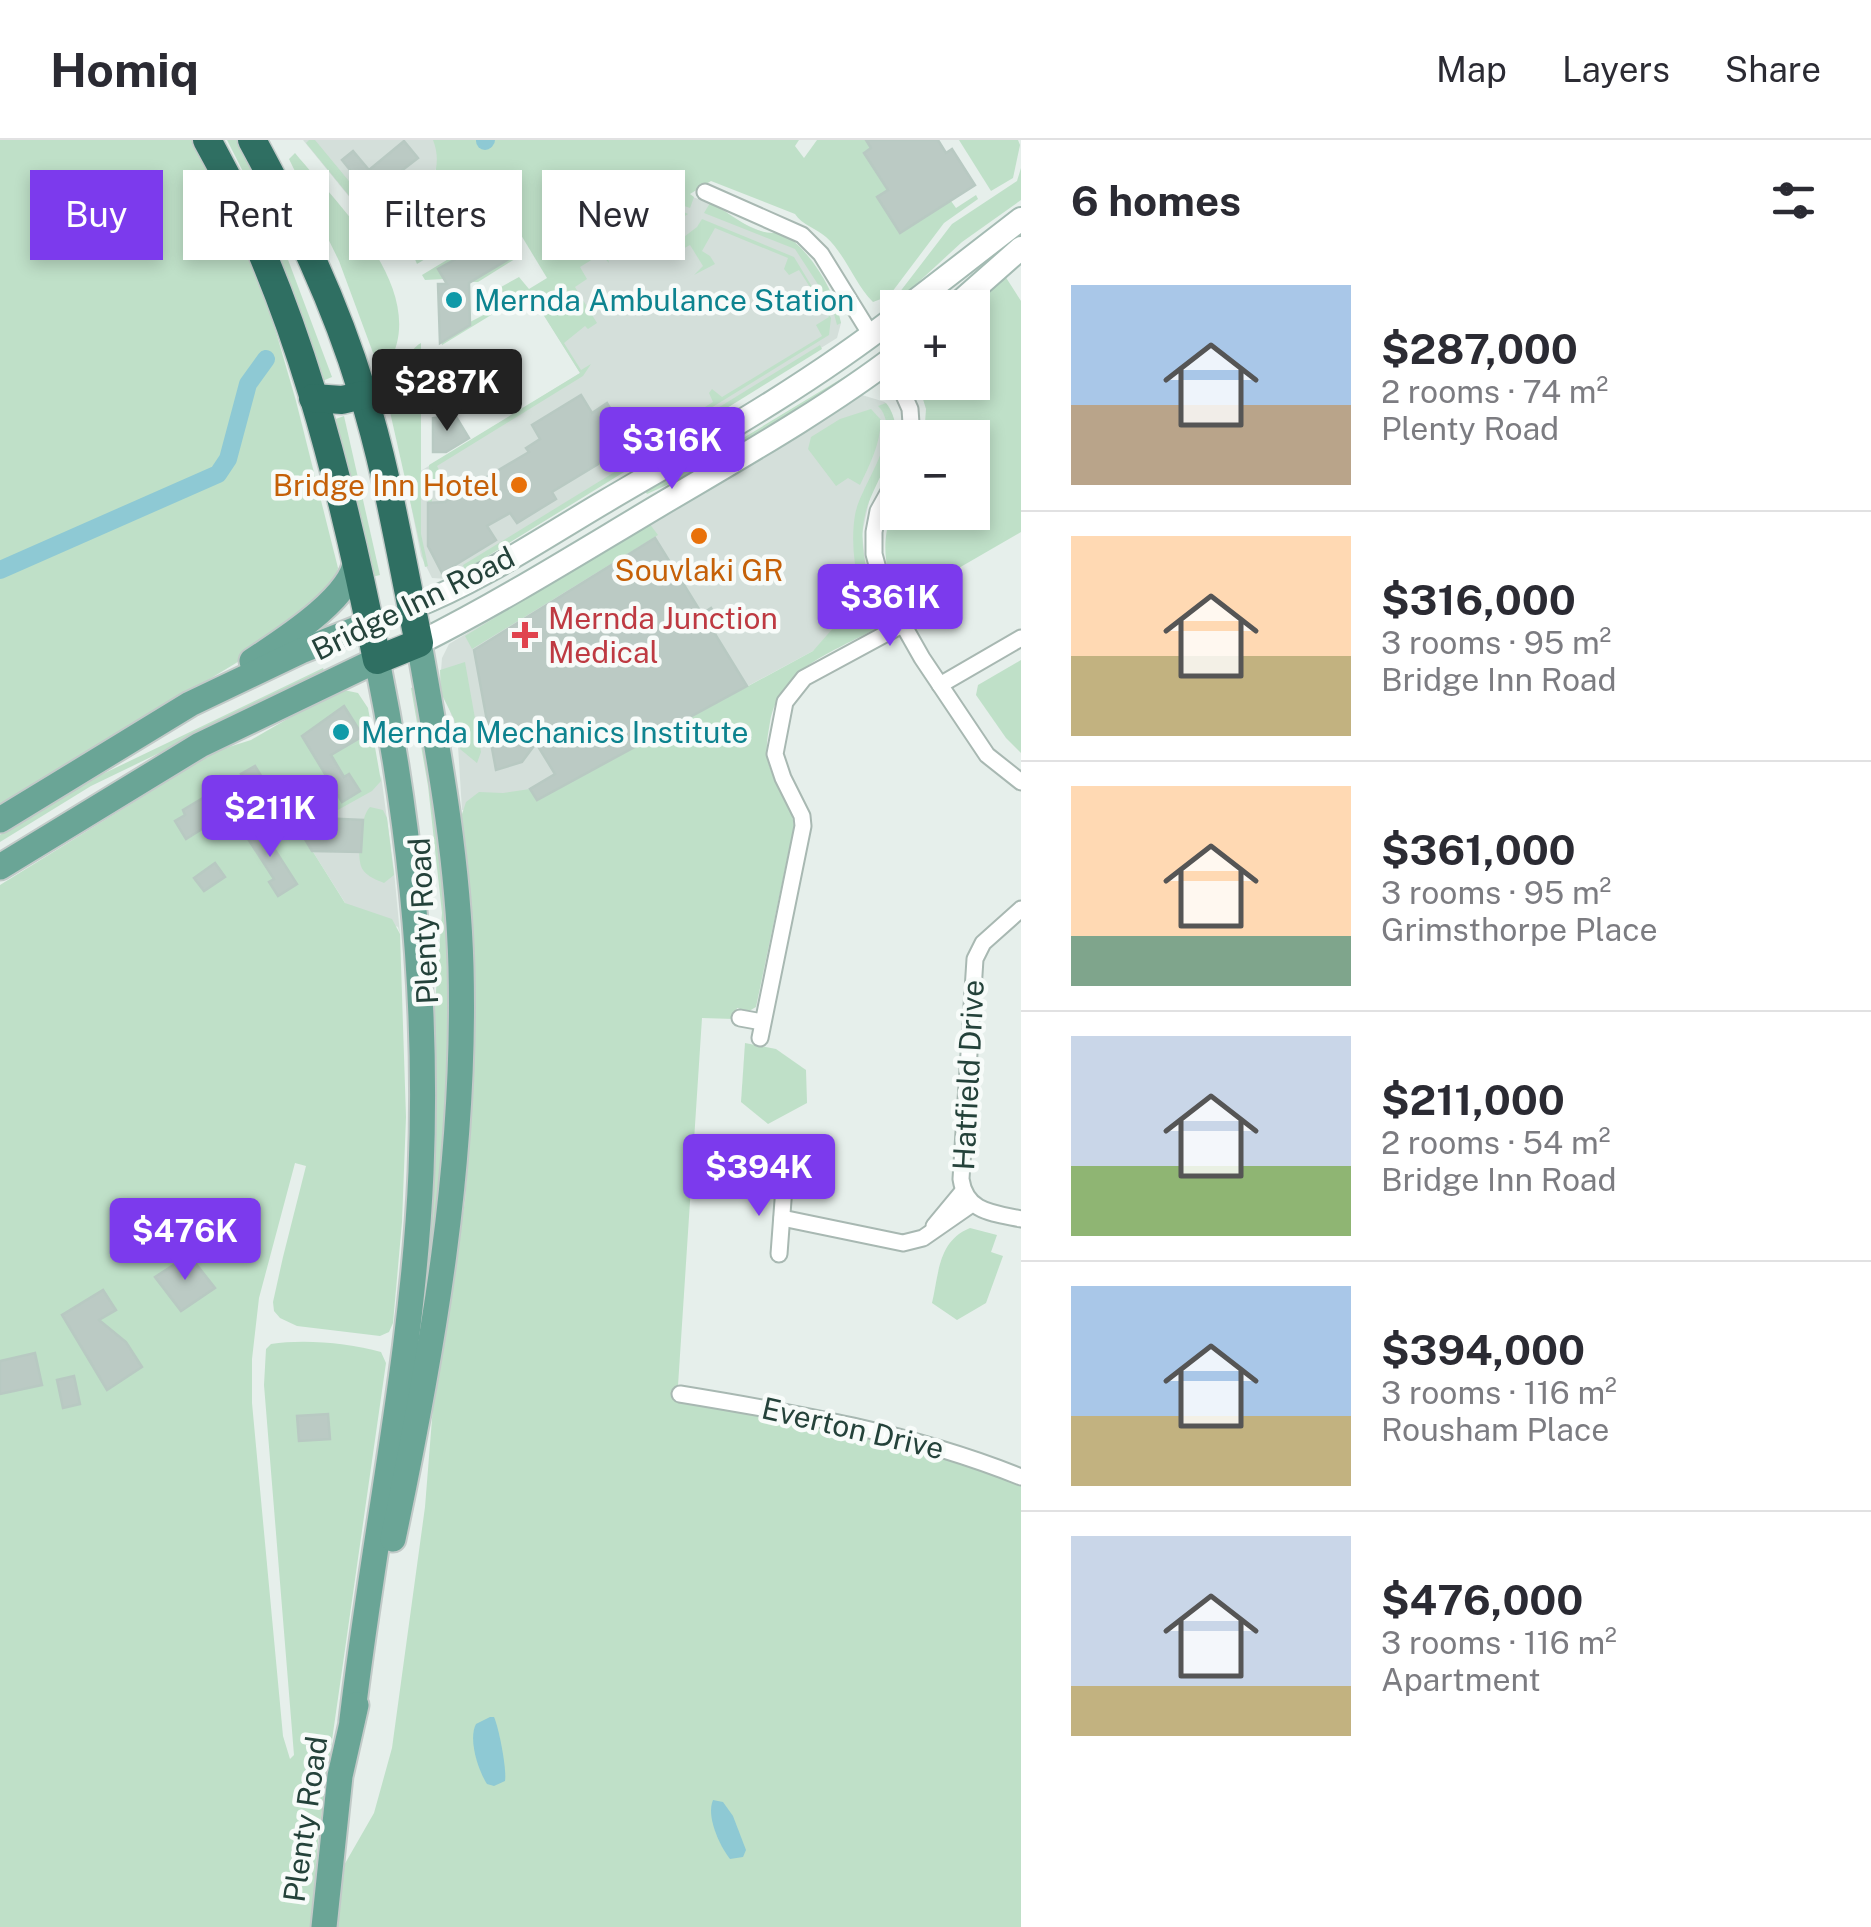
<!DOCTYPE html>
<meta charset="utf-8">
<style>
:root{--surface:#fff;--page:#f2f2f3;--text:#2b2b33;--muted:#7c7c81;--line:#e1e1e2;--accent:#7c3aed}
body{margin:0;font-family:"Public Sans",sans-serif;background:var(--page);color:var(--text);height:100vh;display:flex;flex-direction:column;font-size:38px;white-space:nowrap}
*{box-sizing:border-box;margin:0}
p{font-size:32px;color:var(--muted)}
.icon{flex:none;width:55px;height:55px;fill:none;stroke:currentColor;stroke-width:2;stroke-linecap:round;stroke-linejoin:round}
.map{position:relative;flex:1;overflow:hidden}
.sheet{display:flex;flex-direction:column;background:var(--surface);width:850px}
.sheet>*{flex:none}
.banner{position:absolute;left:30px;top:30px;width:840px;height:90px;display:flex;gap:20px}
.tools{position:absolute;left:880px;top:150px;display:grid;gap:20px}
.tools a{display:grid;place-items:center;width:110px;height:110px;border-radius:0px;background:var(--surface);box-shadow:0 5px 15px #0003;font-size:50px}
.price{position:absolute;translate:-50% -85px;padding:0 22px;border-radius:10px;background:var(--accent);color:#fff;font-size:32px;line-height:65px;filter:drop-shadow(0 2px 5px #0008)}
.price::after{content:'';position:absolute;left:50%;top:60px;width:30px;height:22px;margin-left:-15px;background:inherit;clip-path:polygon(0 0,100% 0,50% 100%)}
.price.selected{background:#222;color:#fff}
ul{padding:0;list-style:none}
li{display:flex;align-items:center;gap:30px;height:250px;padding:0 50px}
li+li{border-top:2px solid var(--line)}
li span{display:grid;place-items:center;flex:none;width:280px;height:200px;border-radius:0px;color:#555}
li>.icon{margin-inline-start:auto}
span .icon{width:120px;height:120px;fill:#fffc;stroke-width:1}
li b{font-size:42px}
h2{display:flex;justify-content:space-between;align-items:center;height:120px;padding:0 50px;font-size:42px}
.tag{padding:0 35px;border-radius:0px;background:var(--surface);box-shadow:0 5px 15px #0003;font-size:35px;line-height:90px}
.tag.selected{background:var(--accent);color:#fff}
header{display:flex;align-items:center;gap:60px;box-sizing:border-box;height:140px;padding:0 50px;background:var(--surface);border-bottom:2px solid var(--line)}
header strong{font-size:48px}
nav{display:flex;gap:55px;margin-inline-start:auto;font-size:35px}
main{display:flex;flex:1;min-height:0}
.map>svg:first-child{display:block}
.built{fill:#d4dfda}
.green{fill:#bfe0c8}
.water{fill:#8ec9d4}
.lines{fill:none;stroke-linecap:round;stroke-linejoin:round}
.canal{stroke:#8ec9d4;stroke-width:18}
.building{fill:#bbcac4;stroke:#b8c9c2;stroke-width:2.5}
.street-casing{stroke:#a8b8b2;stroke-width:19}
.secondary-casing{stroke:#a4bbb3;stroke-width:26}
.primary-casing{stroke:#c2cac8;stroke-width:29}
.highway-casing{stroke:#c2cac8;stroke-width:31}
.street{stroke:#fff;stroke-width:15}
.secondary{stroke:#fff;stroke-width:22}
.primary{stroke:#6aa596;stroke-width:25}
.highway{stroke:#2f6f62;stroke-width:28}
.culture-dot{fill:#0f9aa8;stroke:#f7fbf9;stroke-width:4}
.food-dot{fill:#e8710a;stroke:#f7fbf9;stroke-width:4}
.health-dot{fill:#e0444e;stroke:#f7fbf9;stroke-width:4}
.labels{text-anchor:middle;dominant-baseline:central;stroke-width:9;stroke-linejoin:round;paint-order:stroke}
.culture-label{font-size:30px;fill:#0d838f;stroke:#f7fbf9;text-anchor:start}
.food-label{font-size:30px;fill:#c56008;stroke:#f7fbf9;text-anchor:end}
.street-label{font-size:30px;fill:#24423a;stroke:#f7fbf9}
.health-label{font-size:30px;fill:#be3a42;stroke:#f7fbf9;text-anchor:start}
</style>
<header>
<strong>Homiq</strong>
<nav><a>Map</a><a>Layers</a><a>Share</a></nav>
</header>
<main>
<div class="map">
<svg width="1021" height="1787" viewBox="0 0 1021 1787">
<rect width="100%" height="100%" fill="#e6efeb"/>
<g class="built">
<path d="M 303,0 L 467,0 L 437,10 L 437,26 L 423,59 L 415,70 L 389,89 L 386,102 Z"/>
<path d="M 680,52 L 726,70 L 730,78 L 770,95 L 780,92 L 794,101 L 833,160 L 841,183 L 837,198 L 465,430 L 448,439 L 432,438 L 421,416 L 406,340 L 580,233 L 531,154 Z"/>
<path d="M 862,255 L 885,262 L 895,281 L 893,304 L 870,357 L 862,394 L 867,435 L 883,473 L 528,665 L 462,670 L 457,590 L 440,544 L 442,518 L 449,504 Z"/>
<path d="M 381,635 L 394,731 L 400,794 L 398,787 L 349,769 L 300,691 L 380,640 Z"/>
</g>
<g class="green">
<path d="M 0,0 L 192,0 L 238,86 L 258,130 L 296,261 L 338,428 L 334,446 L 246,517 L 0,666 Z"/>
<path d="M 227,0 L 241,0 L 251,21 L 332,237 L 320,242 L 262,69 Z"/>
<path d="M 309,0 L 315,0 L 377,75 L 369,80 L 306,3 Z"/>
<path d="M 433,0 L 799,0 L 795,6 L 804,18 L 817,0 L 866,0 L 871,8 L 865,13 L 890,49 L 878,58 L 900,93 L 951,61 L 956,68 L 976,55 L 978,59 L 944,83 L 889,156 L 873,162 C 854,143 846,115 826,97 C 816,88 802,85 795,74 L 711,41 L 690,54 L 694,57 L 690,68 L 676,63 L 671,66 L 688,74 L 671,85 L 664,75 L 638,92 L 642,102 L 638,104 L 632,95 L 606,111 L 609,123 L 601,114 L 580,127 L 587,139 L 575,147 L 597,183 L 588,189 L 585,186 L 564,203 L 581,230 L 591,224 L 583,236 L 437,326 L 448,346 L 432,346 L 432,363 L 428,362 L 429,325 L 580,233 L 529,152 L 442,205 L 441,202 L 470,182 L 503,165 L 498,156 L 501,147 L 519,137 L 529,149 L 547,138 L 498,57 L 447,87 L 453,102 L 417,124 L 408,103 L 394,86 C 420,66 447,35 433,0 Z"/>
<path d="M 959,0 L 1018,0 L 1020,5 L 1013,38 L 991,51 Z"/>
<path d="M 295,13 C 337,64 430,150 389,223 L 376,221 L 339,121 L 289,19 Z"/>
<path d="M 1021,28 L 1021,60 L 962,102 L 898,161 L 896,157 L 952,84 L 1017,41 Z"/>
<path d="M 710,63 C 731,72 754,98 780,92 C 809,107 835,151 841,183 L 837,185 L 832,166 L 795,109 L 704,73 Z"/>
<path d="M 702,79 L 794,117 L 831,178 L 829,195 L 659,300 L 653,291 L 655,284 L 659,282 L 666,291 L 713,262 L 709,253 L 712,249 L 722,257 L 822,196 L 816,185 L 829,177 L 799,130 L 789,135 L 784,129 L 788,118 L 715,88 L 702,111 L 710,116 L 715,124 L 694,135 L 703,126 L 690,105 L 679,111 L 676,103 L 697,87 Z"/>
<path d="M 498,89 L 506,92 L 517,111 L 515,119 L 478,142 L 471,142 L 512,117 L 498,95 L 439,129 L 444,139 L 425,140 L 422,135 Z"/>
<path d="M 1005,136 L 1021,161 L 1021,392 L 900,462 C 881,425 881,395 897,357 L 898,372 L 972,372 L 972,298 L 924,297 L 926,269 L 918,243 L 972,242 L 973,171 Z"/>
<path d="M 421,203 L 421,394 L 428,426 L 425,427 L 388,263 C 389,247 408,209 421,203 Z"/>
<path d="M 820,205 L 822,209 L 669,304 L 661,303 Z"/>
<path d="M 854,231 L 849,238 L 702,329 L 647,354 L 643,348 L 710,318 Z"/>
<path d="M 886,263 C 913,297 872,341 865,375 C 860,396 863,417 869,438 L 859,447 C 854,424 851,399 855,375 C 860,345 905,293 878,266 Z"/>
<path d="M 871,269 L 881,280 C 880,305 870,324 860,345 L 848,338 L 836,346 L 808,309 L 811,297 L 840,279 Z"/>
<path d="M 344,276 L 380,435 L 372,437 L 333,280 Z"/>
<path d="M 644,314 L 642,321 L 465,430 L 463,425 Z"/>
<path d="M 649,383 L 658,395 L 472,509 L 465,496 Z"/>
<path d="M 861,464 L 863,467 L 846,476 L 853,488 L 872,479 L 877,488 C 832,513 781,527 770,582 C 768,595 765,607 768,621 C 773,644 792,662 794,686 L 756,867 L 749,871 L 737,868 L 734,879 L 702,878 L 677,1261 C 792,1285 912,1296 1021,1345 L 1021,1787 L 335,1787 L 343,1727 L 374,1673 L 392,1608 L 425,1367 L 434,1254 L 465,1061 L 472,962 L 474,860 L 461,677 L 466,662 L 479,652 L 503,653 L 530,649 L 538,660 L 813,511 L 848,471 Z"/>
<path d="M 1021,520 L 1021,613 L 1006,598 L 976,555 L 978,545 Z"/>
<path d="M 465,522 L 481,612 L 477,623 L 460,609 L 454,579 L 441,553 L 440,530 Z"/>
<path d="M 323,528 L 325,533 L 91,646 L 0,702 L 0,695 L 84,643 Z"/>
<path d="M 417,546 L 446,732 L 452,929 L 427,1179 L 421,1178 L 431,1073 L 434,877 L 442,773 L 428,646 L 411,548 Z"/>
<path d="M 339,549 L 358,553 L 368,568 L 381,641 L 372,651 L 300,691 L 345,763 L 392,779 L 400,794 L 406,977 L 402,1082 L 393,1183 L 389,1192 L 380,1196 L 297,1186 L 280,1178 L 274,1171 L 273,1162 L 283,1117 L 306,1026 L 295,1023 L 259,1158 L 252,1219 L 252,1263 L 283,1596 L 290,1619 L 294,1615 L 264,1245 L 266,1209 L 271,1204 C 304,1199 349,1203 381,1212 L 386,1223 L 319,1691 L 311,1787 L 0,1787 L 0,745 L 216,611 L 251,600 Z"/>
<path d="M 370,667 L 383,670 L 387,678 L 394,735 L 384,743 C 377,740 368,737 363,730 C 355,719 361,675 370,667 Z"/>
<path d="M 745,903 L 776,909 L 806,930 L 807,963 L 768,984 L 741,962 Z"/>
<path d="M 970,1088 L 997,1095 L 991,1112 L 1003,1116 L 986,1163 L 957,1180 L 932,1163 C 939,1133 938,1101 970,1088 Z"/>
</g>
<g class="water">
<path d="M 490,1577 L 494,1577 C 499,1588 507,1630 505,1641 L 494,1646 L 487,1644 C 478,1630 468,1599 476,1584 Z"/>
<path d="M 713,1660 L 723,1662 L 733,1676 L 746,1710 L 743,1717 L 730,1719 C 719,1705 706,1676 713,1660 Z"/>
</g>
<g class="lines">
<g class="canal">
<path d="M 485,1 L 486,0"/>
<path d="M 0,430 L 218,334 L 228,319 L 248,244 L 266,219"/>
</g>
</g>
<g class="building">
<path d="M 866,0 L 938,0 L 946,13 L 952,9 L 975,45 L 900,93 L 877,57 L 888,50 L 864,13 L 871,8 Z"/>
<path d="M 404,1 L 418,18 L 370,55 L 342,20 L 353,11 L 369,30 Z"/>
<path d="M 499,95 L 512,117 L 469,143 L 470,185 L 440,203 L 438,144 L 447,144 L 438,129 Z"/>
<path d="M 581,255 L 592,273 L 607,263 L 620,284 L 604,293 L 613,308 L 605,313 L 608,318 L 552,352 L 556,359 L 517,383 L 510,373 L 487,386 L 496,400 L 442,433 L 428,406 L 428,363 L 445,362 L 529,312 L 526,308 L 540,299 L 532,285 Z"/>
<path d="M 455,275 L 469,298 L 446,312 L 433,312 L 433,278 Z"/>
<path d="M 655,398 L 702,474 L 711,468 L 724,488 L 715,494 L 747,546 L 537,660 L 530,649 L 555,634 L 536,603 L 522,622 L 496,630 L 474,510 Z"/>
<path d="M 344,566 L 363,596 L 331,615 L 344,637 L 349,634 L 360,651 L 342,662 L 302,596 Z"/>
<path d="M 255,626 L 271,652 L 247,668 L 241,659 L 207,680 L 210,684 L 186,699 L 175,681 L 185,675 L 183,670 L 213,652 L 218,659 L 246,641 L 241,634 Z"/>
<path d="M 320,678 L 363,680 L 361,712 L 312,711 L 300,691 Z"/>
<path d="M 257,682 L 297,744 L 278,756 L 269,742 L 274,739 L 243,691 Z"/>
<path d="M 215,723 L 225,737 L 204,751 L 194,738 Z"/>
<path d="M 189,1115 L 215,1148 L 181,1171 L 155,1137 Z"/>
<path d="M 103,1150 L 116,1170 L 99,1180 L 126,1202 L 142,1227 L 107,1250 L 62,1175 Z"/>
<path d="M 35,1213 L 42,1245 L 0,1254 L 0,1221 Z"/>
<path d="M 74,1236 L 80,1264 L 63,1268 L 57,1240 Z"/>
<path d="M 328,1274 L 330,1299 L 299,1301 L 297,1276 Z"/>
</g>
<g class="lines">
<defs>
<g id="street">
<path d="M 705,52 L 802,95 L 821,114 L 871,195"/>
<path d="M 898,242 L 910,269 L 912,298"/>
<path d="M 898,335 L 878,371 L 874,392 L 874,414 L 884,451 L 922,518 L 987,615 L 1021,642"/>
<path d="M 940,545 L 1021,498"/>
<path d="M 1021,769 L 983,803 L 975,819 L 961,1039 C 966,1072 992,1073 1021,1079"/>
<path d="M 740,878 L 762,882"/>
<path d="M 760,898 L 803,686 L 802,676 L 783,638 L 775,614 L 785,562 L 804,538 L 902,485"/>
<path d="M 782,1078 L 903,1103 L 923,1098 L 972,1064"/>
<path d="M 934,1086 L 963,1051"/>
<path d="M 779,1114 L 784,1047"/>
<path d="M 680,1254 C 796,1273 912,1293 1021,1337"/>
</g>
<g id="secondary">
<path d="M 906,168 L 1021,79"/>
<path d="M 953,168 L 1021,108"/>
<path d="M 411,468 C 480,441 543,398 606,361 C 705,303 807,246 898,175"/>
<path d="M 419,503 C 501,462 579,413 658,366 C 739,318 823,271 898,214"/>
</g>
<g id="primary">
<path d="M 252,521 C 282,501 353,457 356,419"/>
<path d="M 0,680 L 190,564 L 301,511 L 369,484"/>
<path d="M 0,727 L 200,605 L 377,520 C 411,688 428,861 421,1032 C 413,1217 373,1398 352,1580"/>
<path d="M 393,1399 C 433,1209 466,1021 461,827 C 458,717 438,611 419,503"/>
<path d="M 324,1787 L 340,1636 L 356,1565"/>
</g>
<g id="highway">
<path d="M 207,0 C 297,160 341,341 377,520 L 419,503 C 401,419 388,333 362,251 C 335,162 296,81 252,0"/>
<path d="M 313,258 L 342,260 L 363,255"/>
</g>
</defs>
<use href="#street" class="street-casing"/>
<use href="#secondary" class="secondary-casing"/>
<use href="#primary" class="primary-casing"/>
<use href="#highway" class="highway-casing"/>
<use href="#street" class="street"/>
<use href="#secondary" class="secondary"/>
<use href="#primary" class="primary"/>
<use href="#highway" class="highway"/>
</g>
<g class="culture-dot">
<circle cx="454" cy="160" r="10"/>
<circle cx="341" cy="592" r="10"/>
</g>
<g class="food-dot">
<circle cx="519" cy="345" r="10"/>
<circle cx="699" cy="396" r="10"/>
</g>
<path class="health-dot" d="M520 480h10v10h10v10h-10v10h-10v-10h-10v-10h10z"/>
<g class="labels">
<g class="culture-label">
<text x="474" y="160">Mernda Ambulance Station</text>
<text x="361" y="592">Mernda Mechanics Institute</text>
</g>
<g class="food-label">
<text x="499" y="345">Bridge Inn Hotel</text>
<text x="699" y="430" text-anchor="middle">Souvlaki GR</text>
</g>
<g class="street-label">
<text transform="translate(413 463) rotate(-26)">Bridge Inn Road</text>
<text transform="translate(423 781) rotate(-93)">Plenty Road</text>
<text transform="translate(968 935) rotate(-87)">Hatfield Drive</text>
<text transform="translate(853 1288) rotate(13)">Everton Drive</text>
<text transform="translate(305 1679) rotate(-82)">Plenty Road</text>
</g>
<g class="health-label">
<text x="548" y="478">Mernda Junction<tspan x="548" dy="34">Medical</tspan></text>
</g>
</g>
</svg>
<div class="tools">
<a>+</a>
<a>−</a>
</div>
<b class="price selected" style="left:447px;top:294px">$287K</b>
<b class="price" style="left:672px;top:352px">$316K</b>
<b class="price" style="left:890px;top:509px">$361K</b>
<b class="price" style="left:270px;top:720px">$211K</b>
<b class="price" style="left:759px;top:1079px">$394K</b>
<b class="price" style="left:185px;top:1143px">$476K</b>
<div class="banner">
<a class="tag selected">Buy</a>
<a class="tag">Rent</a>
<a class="tag">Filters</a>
<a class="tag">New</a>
</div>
</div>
<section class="sheet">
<h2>6 homes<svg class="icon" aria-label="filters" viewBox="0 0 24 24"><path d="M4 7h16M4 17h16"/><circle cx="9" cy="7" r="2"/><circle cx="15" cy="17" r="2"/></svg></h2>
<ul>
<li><span style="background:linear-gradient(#a9c7e8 60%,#b9a48a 0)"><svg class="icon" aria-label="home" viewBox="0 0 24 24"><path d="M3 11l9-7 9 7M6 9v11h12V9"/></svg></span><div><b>$287,000</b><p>2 rooms · 74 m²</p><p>Plenty Road</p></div></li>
<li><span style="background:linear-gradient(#ffd9b3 60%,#c2b280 0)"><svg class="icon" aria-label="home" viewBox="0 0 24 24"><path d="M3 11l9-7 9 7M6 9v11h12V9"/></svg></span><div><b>$316,000</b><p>3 rooms · 95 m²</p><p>Bridge Inn Road</p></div></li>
<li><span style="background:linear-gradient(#ffd9b3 75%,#7fa58c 0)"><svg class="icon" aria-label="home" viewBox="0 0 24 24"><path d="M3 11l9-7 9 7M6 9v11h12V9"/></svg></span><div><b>$361,000</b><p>3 rooms · 95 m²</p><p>Grimsthorpe Place</p></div></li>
<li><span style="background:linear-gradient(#c9d6e8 65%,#8fb573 0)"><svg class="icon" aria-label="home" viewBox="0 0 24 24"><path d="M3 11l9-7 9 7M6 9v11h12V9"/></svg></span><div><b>$211,000</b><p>2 rooms · 54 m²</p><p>Bridge Inn Road</p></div></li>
<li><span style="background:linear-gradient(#a9c7e8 65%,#c2b280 0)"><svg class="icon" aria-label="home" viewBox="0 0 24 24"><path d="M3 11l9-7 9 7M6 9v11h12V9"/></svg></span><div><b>$394,000</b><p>3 rooms · 116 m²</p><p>Rousham Place</p></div></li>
<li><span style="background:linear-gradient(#c9d6e8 75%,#c2b280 0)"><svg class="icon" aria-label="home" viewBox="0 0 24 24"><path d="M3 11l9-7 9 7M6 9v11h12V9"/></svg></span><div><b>$476,000</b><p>3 rooms · 116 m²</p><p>Apartment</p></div></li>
</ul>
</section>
</main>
